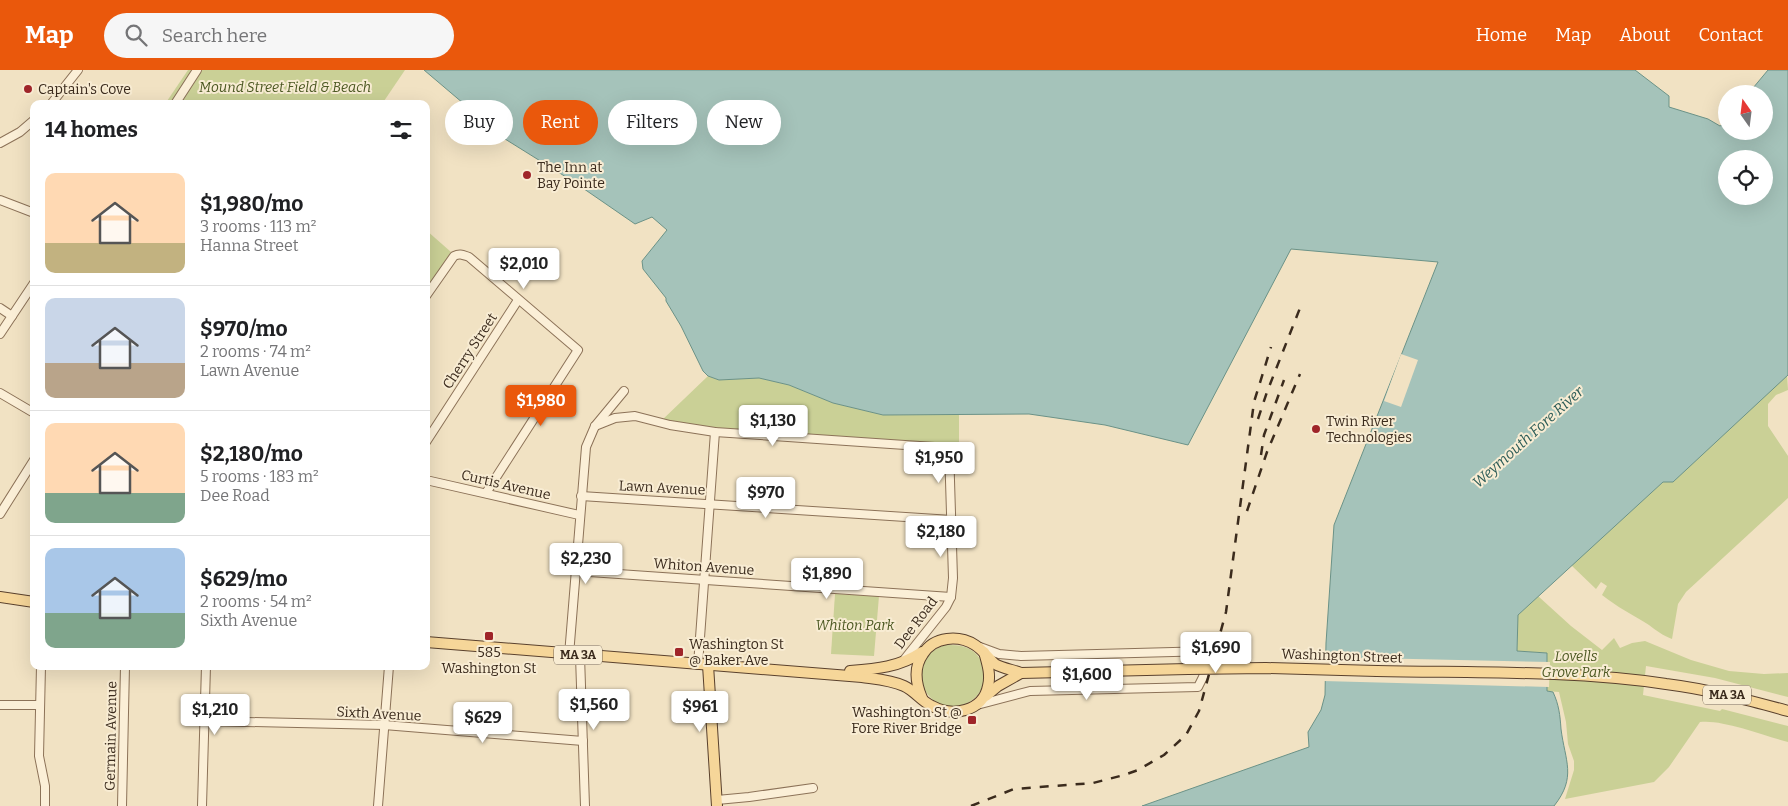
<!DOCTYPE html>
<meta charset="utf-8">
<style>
:root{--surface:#fff;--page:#f6f6f6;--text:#202124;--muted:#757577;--line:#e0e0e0;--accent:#ea580c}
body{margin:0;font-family:Bitter,serif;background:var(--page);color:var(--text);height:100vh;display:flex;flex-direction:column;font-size:19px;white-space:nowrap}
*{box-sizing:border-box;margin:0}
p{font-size:16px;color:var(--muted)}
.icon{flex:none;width:28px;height:28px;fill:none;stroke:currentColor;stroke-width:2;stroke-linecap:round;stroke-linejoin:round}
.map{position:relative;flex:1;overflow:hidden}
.sheet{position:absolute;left:30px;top:30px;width:400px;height:570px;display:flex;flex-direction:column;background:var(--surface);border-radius:10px;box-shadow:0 5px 20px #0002}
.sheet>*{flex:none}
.hud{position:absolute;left:445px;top:30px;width:475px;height:45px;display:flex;gap:10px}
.needle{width:32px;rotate:346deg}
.buttons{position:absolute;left:1718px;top:15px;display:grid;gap:10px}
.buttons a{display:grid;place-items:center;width:55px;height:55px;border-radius:50%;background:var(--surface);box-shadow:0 5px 20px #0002;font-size:25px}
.price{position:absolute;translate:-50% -42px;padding:0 11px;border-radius:5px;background:#fff;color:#222;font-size:16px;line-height:32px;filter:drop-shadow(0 1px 2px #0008)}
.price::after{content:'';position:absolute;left:50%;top:30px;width:15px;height:11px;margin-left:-8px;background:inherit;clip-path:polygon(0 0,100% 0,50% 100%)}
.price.on{background:var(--accent);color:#fff}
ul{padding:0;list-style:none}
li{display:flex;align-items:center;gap:15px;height:125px;padding:0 15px}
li+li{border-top:1px solid var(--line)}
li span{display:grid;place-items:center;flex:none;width:140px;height:100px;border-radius:10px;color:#555}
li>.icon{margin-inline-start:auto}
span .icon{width:60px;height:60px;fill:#fffc;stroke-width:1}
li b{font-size:21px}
h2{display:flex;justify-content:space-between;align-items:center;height:60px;padding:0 15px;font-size:21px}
.chip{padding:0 18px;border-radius:22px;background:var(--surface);box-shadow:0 5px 20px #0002;font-size:18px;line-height:45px}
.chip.on{background:var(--accent);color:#fff}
header{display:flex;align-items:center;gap:30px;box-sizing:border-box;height:70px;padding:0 25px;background:var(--accent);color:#fff}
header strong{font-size:24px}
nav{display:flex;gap:28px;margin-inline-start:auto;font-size:18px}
.search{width:350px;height:45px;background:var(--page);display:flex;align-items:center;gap:12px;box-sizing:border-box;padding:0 18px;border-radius:28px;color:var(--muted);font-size:19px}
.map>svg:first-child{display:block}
.green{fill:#cad096}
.water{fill:#a5c3ba;stroke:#6b9287;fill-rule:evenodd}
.pier{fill:#f1e2c3}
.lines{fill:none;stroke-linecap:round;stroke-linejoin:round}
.minor-casing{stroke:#8c7258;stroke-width:10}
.major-casing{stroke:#5a412d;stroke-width:12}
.minor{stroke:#fbefd7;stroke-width:8}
.major{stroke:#f6d699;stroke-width:10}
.rail{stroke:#3b2b1d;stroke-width:2.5;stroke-dasharray:9 9;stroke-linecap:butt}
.major-bridge-casing{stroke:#5a412d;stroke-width:12;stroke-linecap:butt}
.major-bridge{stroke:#f6d699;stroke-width:10}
.poi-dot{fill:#9f2529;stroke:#f8ecd3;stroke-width:2}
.labels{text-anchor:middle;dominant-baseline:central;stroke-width:4;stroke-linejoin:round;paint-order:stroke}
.shield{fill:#f8ecd3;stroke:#746554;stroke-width:1}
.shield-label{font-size:12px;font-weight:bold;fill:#3b2b1d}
.park-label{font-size:14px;font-style:italic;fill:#4d5923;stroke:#f8ecd3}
.poi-label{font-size:14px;fill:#3b2b1d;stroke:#f8ecd3;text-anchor:start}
.street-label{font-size:14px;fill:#3b2b1d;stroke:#f8ecd3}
.water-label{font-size:15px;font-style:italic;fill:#2c5c57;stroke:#f8ecd3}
</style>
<header>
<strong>Map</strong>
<div class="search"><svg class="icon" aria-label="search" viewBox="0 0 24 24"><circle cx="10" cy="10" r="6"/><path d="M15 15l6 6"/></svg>Search here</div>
<nav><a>Home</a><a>Map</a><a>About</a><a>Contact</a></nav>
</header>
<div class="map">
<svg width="1788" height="736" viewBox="0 0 1788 736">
<rect width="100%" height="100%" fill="#f1e2c3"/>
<g class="green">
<path d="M 188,0 L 405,0 L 382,34 L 165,34 Z"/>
<path d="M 426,160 L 451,182 L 426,220 Z"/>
<path d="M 1787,305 L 1788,320 L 1776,325 L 1768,334 L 1768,356 L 1788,386 L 1788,428 L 1686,522 L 1678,534 L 1672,569 C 1662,565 1657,561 1649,555 C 1633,545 1617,537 1602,525 L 1607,516 L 1601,512 L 1596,519 L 1571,495 L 1663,412 L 1673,411 Z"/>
<path d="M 708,306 L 719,310 L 759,308 L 789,315 L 833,333 L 883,345 L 959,344 L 959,378 L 715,362 L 660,352 Z"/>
<path d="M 835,524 L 879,526 L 874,586 L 831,584 Z"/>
<path d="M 1538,526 L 1571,556 L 1602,580 L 1614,568 L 1620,578 L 1632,573 L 1645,571 L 1691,590 L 1729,601 L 1764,604 L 1788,603 L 1788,627 L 1715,608 L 1646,596 L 1643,625 L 1720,641 L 1722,639 L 1788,656 L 1788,672 C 1765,666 1722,649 1700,652 L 1669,697 L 1654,712 L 1565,729 L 1574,700 L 1574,691 L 1568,674 L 1566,652 L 1559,622 L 1546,621 L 1547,583 L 1517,581 L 1518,545 Z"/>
<path d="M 946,575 C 952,575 959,575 965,577 C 991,586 991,624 965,634 C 922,649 901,587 946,575 Z"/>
</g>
<path class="water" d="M 424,0 L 1635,0 L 1669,26 L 1669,37 L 1708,49 L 1720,56 L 1726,53 L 1726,61 L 1764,61 L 1764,24 L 1748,24 L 1768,0 L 1788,0 L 1788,305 L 1673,412 L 1663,412 L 1518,545 L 1517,581 L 1547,583 L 1547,621 L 1553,622 C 1559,635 1560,645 1561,659 C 1565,691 1577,707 1554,736 L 1142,736 L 1309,677 L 1308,662 L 1321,640 L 1325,625 L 1326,573 L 1334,455 L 1438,192 L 1291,179 L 1188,375 L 1105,355 L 1029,344 L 883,345 L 833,333 L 789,315 L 759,308 L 719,310 L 708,306 L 703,301 L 681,256 L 666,231 L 666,228 L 643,199 L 642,191 L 667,160 L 652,147 L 635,154 L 574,112 L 497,64 L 470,39 ZM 1726,89 L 1764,89 L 1764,126 L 1726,126 Z"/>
<g class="pier">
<path d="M 1401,284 L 1418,290 L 1401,337 L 1384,331 Z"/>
<path d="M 1323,587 L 1550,592 L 1549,617 L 1323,611 Z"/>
</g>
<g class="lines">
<defs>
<g id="minor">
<path d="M 51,34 L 78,0"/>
<path d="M 175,34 L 197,0"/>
<path d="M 0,73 L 20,62 L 34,50"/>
<path d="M 0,130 L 34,143"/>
<path d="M 426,226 L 454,186 C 460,183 463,185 469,187 L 578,280 L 486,423"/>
<path d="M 0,238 L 12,246"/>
<path d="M 0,264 L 34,213"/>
<path d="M 0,323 L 34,343"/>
<path d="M 595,356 L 615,348 L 635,346 L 670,355 L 715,362 L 949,378 L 953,508 L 951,527 L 946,537 L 903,591"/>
<path d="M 426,372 L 518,230"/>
<path d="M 426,410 L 579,445"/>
<path d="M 581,426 L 952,450"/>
<path d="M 0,444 L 34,390"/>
<path d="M 575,501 L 951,527"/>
<path d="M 569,585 L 586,377 L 595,356 L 624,321"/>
<path d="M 580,586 L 585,736"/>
<path d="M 698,595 L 715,362"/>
<path d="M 41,596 L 39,686 L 45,716 L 45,736"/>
<path d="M 0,635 L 39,635"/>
<path d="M 977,635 L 1030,621 L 1198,617 L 1203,607 L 1211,581 L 1021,586 L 999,584 L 980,577"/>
<path d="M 204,651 L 384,655 L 583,671"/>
<path d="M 717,730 L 749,727 L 813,718"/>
<path d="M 122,736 L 125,596"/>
<path d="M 202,736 L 206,596"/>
<path d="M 378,736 L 389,596"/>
</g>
<g id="major">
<path d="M 0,527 L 34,532"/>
<path d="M 426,572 L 862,607 C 876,609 891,610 904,616 C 915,621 921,631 932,636 C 952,647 983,642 988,616 C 991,604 987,593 984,582"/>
<path d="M 708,595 L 717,736"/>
<path d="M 850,601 C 876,599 900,597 922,582"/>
<path d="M 1377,601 C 1473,603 1570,600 1666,614 C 1707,619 1748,630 1788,641"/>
<path d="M 986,626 L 998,616 L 1021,603"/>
<path d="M 922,628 C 916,614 913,598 923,584 C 934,566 959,565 975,575 C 983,580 988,588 995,594 C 1002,598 1013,600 1021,603 L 1188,599"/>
</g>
</defs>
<use href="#minor" class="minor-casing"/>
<use href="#major" class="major-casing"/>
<use href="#minor" class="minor"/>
<use href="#major" class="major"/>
<g class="rail">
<path d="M 1258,349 L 1267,322 L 1300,238"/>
<path d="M 1261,385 L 1264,365 L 1284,310"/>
<path d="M 1247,441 L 1267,382 L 1300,304"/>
<path d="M 971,736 L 1014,719 L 1093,713 L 1124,705 L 1138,700 L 1164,685 L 1186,665 L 1199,641 L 1226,542 L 1254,332 L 1271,277"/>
</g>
<defs>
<path id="major-bridge" d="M 1188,599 L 1266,598 L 1377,601"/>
</defs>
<use href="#major-bridge" class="major-bridge-casing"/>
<use href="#major-bridge" class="major-bridge"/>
</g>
<g class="poi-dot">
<circle cx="28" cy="19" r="5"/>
<circle cx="527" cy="105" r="5"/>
<circle cx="1316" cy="359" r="5"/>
<rect x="484" y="561" width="10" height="10" rx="2.5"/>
<rect x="674" y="577" width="10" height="10" rx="2.5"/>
<rect x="967" y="645" width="10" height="10" rx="2.5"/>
</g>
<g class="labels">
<g class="shield">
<rect x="554" y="575.5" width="48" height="19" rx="4"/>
<rect x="1703" y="615.5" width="48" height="19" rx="4"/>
</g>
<g class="shield-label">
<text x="578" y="585">MA 3A</text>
<text x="1727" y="625">MA 3A</text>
</g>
<g class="park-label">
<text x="285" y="17">Mound Street Field &amp; Beach</text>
<text x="855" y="555">Whiton Park</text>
<text x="1576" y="586">Lovells<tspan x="1576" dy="16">Grove Park</tspan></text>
</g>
<g class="poi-label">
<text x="38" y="19">Captain's Cove</text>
<text x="537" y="97">The Inn at<tspan x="537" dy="16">Bay Pointe</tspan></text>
<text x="1326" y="351">Twin River<tspan x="1326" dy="16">Technologies</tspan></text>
<text x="689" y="574">Washington St<tspan x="689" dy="16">@ Baker Ave</tspan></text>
<text x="489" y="582" text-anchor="middle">585<tspan x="489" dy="16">Washington St</tspan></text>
<text x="962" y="642" text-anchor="end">Washington St @<tspan x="962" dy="16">Fore River Bridge</tspan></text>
</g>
<g class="street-label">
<text transform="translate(470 281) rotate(-57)">Cherry Street</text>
<text transform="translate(506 415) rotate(13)">Curtis Avenue</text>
<text transform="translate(662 418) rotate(3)">Lawn Avenue</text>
<text transform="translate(704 497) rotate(4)">Whiton Avenue</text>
<text transform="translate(916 553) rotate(-53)">Dee Road</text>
<text transform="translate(1342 586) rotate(2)">Washington Street</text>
<text transform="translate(379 644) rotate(3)">Sixth Avenue</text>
<text transform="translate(111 666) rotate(-89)">Germain Avenue</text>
</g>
<g class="water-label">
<text transform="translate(1528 367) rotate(-42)">Weymouth Fore River</text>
</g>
</g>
</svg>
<div class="buttons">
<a><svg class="needle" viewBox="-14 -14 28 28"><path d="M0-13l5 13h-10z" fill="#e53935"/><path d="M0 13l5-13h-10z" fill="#757577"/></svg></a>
<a><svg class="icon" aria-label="locate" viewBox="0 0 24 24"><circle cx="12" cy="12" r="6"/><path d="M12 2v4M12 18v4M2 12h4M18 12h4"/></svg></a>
</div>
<b class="price" style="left:524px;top:220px">$2,010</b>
<b class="price on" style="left:541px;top:357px">$1,980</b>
<b class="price" style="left:773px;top:377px">$1,130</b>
<b class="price" style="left:939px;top:414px">$1,950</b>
<b class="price" style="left:766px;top:449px">$970</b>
<b class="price" style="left:941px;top:488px">$2,180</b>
<b class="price" style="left:586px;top:515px">$2,230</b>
<b class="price" style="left:827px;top:530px">$1,890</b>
<b class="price" style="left:1216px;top:604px">$1,690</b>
<b class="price" style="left:1087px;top:631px">$1,600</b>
<b class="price" style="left:594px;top:661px">$1,560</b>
<b class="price" style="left:700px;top:663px">$961</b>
<b class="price" style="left:215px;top:666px">$1,210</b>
<b class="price" style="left:483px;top:674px">$629</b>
<div class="hud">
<a class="chip">Buy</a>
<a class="chip on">Rent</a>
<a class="chip">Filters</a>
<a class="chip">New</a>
</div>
<section class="sheet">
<h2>14 homes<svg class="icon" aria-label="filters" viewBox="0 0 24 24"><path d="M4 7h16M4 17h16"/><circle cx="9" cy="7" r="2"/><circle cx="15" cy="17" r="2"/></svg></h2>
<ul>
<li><span style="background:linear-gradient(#ffd9b3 70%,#c2b280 0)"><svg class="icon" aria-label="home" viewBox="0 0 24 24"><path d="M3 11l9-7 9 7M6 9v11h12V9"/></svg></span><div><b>$1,980/mo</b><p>3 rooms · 113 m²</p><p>Hanna Street</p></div></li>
<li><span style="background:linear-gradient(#c9d6e8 65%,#b9a48a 0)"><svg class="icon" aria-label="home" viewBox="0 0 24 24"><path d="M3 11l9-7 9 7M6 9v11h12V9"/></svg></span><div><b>$970/mo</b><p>2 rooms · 74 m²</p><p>Lawn Avenue</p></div></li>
<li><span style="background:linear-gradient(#ffd9b3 70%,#7fa58c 0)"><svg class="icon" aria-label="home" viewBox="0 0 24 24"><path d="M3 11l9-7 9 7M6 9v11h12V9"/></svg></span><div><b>$2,180/mo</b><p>5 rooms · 183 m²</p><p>Dee Road</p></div></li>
<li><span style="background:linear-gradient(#a9c7e8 65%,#7fa58c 0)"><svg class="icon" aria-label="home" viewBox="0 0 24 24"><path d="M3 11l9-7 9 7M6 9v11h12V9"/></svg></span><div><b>$629/mo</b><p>2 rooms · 54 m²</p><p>Sixth Avenue</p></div></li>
</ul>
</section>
</div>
